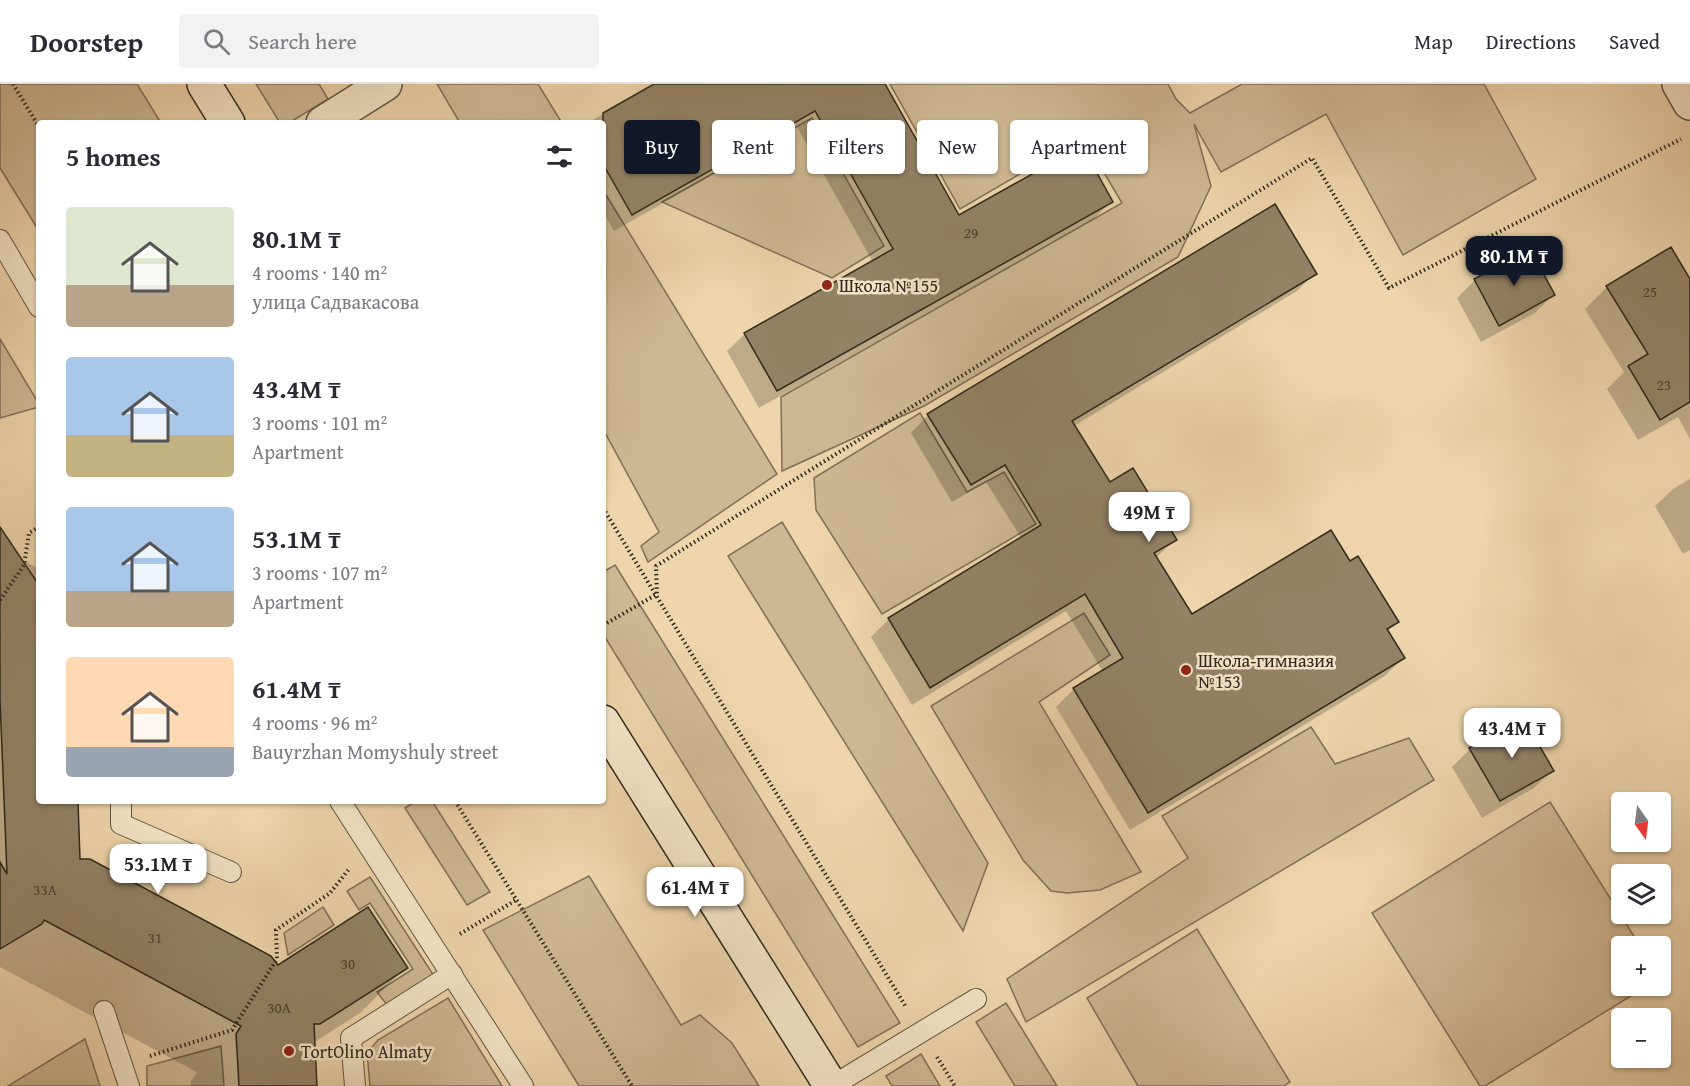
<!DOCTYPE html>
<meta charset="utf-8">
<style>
:root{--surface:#fff;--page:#f2f2f3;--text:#2b2b33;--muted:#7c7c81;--line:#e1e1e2;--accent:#111827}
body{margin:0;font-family:"Gentium Book Plus",serif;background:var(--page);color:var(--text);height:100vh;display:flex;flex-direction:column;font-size:22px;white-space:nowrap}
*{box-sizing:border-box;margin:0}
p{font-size:20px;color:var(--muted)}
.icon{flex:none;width:33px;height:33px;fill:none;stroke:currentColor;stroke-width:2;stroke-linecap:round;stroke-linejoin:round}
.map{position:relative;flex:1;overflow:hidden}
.details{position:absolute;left:36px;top:36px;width:570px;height:684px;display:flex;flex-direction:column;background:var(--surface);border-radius:6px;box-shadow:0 2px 4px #0004}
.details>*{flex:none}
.guide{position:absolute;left:624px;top:36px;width:570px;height:54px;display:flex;gap:12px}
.needle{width:39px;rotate:166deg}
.tools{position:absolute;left:1611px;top:708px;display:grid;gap:12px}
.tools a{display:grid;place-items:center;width:60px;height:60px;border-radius:6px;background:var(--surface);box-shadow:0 2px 4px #0004;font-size:30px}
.price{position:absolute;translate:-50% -51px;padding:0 14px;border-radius:12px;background:#fff;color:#222;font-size:20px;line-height:39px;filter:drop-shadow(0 2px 3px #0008)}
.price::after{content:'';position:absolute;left:50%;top:36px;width:18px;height:14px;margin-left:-9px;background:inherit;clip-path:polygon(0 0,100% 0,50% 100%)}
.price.selected{background:var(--accent);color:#fff}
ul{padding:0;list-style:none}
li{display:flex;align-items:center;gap:18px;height:150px;padding:0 30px}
li span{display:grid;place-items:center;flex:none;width:168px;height:120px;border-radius:6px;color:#555}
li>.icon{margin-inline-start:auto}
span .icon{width:72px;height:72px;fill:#fffc;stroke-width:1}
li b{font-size:26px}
h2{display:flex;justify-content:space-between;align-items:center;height:72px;padding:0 30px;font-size:26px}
.pill{padding:0 21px;border-radius:6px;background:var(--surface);box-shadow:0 2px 4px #0004;font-size:21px;line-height:54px}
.pill.selected{background:var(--accent);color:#fff}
header{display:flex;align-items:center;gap:36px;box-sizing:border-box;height:84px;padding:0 30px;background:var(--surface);border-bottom:2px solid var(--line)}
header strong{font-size:28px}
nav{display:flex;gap:33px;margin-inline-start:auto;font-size:21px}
.search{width:420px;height:54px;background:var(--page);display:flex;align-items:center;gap:15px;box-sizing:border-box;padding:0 21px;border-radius:6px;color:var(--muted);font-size:22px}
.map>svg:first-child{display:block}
.green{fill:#ceb893;stroke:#807058;stroke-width:1.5}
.shadow{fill:#0003}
.building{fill:#938267;stroke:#31291e;stroke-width:1.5}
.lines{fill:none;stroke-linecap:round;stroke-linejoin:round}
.service-casing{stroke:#605441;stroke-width:22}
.tertiary-casing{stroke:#605441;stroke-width:36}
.secondary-casing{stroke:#31291e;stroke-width:36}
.path{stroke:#31291e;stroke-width:4;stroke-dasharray:1.5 3;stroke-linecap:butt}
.service{stroke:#f4e4c8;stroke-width:20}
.tertiary{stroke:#f4e4c8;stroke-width:33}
.secondary{stroke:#f4e4c8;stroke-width:33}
.poi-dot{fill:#8f2418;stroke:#f4e4c8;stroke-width:2}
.labels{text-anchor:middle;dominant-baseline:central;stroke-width:5;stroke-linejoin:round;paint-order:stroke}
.number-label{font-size:15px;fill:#4a3f30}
.poi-label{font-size:18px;fill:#31291e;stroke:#f4e4c8;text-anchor:start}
</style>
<header>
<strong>Doorstep</strong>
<div class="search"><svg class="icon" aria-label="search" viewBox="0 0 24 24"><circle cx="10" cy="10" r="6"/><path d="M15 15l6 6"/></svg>Search here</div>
<nav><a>Map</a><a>Directions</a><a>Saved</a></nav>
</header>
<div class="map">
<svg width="1690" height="1002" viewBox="0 0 1690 1002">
<rect width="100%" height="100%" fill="#eed5ab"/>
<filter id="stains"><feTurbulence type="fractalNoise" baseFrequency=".00333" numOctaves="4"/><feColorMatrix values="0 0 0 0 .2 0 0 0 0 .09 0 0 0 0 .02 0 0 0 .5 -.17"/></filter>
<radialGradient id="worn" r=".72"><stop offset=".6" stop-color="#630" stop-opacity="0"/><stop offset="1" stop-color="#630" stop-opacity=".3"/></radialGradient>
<g class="green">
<path d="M 0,0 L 137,0 L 161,39 L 39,39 L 39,147 L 0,84 Z"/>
<path d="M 256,0 L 319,0 L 328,15 L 289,39 L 280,39 Z"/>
<path d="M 437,0 L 538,0 L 562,39 L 460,39 Z"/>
<path d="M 890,0 L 1168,0 L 1176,15 L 1190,29 L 1242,0 L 1484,0 L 1536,95 L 1403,171 L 1326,30 L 1221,88 L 1194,40 L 1211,102 L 1178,173 L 924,322 L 782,387 L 781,313 L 1122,119 L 1083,53 L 960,125 Z"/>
<path d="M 812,34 L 884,162 L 832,194 L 662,118 Z"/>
<path d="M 603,106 L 777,390 L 648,478 L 641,462 L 659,448 L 603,345 Z"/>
<path d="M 0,255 L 39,320 L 39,323 L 0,334 Z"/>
<path d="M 920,329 L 967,408 L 1004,388 L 1036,440 L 882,530 L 816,426 L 814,394 Z"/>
<path d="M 782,438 L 988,779 L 963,847 L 728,472 Z"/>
<path d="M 615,481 L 900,939 L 858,963 L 603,550 L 603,488 Z"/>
<path d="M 1084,529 L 1110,571 L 1039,618 L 1141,788 L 1100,806 L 1067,809 L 1051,807 L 1023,776 L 931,622 Z"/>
<path d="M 1311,643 L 1335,680 L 1409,654 L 1434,696 L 1026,938 L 1007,895 L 1188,774 L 1162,732 Z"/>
<path d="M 416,717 L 432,717 L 490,808 L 467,821 L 405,724 Z"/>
<path d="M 1550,718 L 1640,862 L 1622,862 L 1622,902 L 1647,902 L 1485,1002 L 1480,1002 L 1372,829 Z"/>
<path d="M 589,792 L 681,941 L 700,931 L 732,959 L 759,1002 L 579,1002 L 483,846 Z"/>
<path d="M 370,793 L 434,892 L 387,921 L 377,908 L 413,885 L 370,819 L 359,826 L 347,807 Z"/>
<path d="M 323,823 L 334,841 L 288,871 L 284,849 Z"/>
<path d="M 1197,845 L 1290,998 L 1284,1002 L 1138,1002 L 1087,914 Z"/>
<path d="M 448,914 L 502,1002 L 370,1002 L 367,969 L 378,956 Z"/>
<path d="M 1006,919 L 1057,1002 L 1015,1002 L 976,938 Z"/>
<path d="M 85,955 L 100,1002 L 8,1002 Z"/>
<path d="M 221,962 L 224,1002 L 147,1002 L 147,982 Z"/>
<path d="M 921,970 L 940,1002 L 892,1002 L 886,992 Z"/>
</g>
<g class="shadow">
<path d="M 657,0 L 883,0 L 958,133 L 1111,117 L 1094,135 L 759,324 L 727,267 L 745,250 L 873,178 L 797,43 L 614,147 L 603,128 L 603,39 L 587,39 Z"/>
<path d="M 1315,189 L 1297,207 L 1074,342 L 1109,400 L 1175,455 L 1156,474 L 1191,532 L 1349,479 L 1397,538 L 1387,548 L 1403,574 L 1385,592 L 1130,746 L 1056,623 L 1074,605 L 1103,588 L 1066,527 L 912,621 L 871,553 L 889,535 L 1022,455 L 986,398 L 952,418 L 911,349 L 928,331 Z"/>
<path d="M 1475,196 L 1553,211 L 1535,229 L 1481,258 L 1457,214 Z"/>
<path d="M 1690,198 L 1690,355 L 1678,333 L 1638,356 L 1607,305 L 1624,288 L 1585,225 L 1607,203 Z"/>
<path d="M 1690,395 L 1690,466 L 1683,470 L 1655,422 L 1673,405 Z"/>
<path d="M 0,463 L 39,485 L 39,717 L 76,717 L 78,777 L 277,883 L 406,883 L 360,929 L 313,959 L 316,1002 L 191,1002 L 191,997 L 197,988 L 0,883 Z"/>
<path d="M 1470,665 L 1552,687 L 1534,704 L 1482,734 L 1452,683 Z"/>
</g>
<g class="building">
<path d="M 654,0 L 885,0 L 959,131 L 1082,62 L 1113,118 L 777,307 L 744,249 L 893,165 L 815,27 L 632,131 L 603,80 L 603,29 Z"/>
<path d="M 1275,120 L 1317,190 L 1072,337 L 1110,398 L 1133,384 L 1177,456 L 1154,469 L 1192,530 L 1331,446 L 1350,477 L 1358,472 L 1399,538 L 1387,545 L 1405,574 L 1148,729 L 1073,604 L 1123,574 L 1085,510 L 930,604 L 888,534 L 1041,441 L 1005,381 L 971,401 L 927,330 Z"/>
<path d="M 1671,163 L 1690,195 L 1690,318 L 1660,336 L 1628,282 L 1648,270 L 1606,202 Z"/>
<path d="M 1530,165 L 1555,211 L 1499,242 L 1474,195 Z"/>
<path d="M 0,443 L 39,501 L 39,717 L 78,717 L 80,775 L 90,775 L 271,872 L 278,881 L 368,823 L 408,884 L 320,940 L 314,940 L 317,1002 L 239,1002 L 236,950 L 241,942 L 46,837 L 44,836 L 42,840 L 0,865 L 0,778 L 7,790 L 0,615 Z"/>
<path d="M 1523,633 L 1554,687 L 1500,717 L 1469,664 Z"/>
</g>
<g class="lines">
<defs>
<g id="service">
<path d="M 0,156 L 39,223"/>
<path d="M 121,717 L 121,740 L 231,788"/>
<path d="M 340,717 L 523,1002"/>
<path d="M 104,927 L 129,1002"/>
<path d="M 355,1002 L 351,954 L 452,890"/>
<path d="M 832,1002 L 976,915"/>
</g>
<g id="tertiary">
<path d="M 1679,0 L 1690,19"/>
<path d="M 323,39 L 385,0"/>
</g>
<g id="secondary">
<path d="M 204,0 L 228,39"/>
<path d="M 603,638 L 831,1002"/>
</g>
</defs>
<use href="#service" class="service-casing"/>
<use href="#tertiary" class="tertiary-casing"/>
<use href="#secondary" class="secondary-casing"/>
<g class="path">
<path d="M 13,0 L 39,43"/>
<path d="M 603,424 L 906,923"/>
<path d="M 0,516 L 24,481 L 29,449 L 39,443"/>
<path d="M 607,539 L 657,510 L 656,482 L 1312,74 L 1389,204 L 1681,55"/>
<path d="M 455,717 L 632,1002"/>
<path d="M 460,850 L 516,816"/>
<path d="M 386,967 L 397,976"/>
<path d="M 150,972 L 232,946 L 277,875 L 276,846 L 330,809 L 349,785"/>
<path d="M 937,973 L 955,1002"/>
</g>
<use href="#service" class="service"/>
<use href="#tertiary" class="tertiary"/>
<use href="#secondary" class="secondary"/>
</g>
<g class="poi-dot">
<circle cx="827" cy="201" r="6"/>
<circle cx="1186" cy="586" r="6"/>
<circle cx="289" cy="967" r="6"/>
</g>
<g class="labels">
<g class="number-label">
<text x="971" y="148">29</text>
<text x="1650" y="207">25</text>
<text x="1664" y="300">23</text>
<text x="45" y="805">33А</text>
<text x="155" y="853">31</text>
<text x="348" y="879">30</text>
<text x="279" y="923">30А</text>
</g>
<g class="poi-label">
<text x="839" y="201">Школа №155</text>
<text x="1198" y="576">Школа-гимназия<tspan x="1198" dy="21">№153</tspan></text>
<text x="301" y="967">TortOlino Almaty</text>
</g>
</g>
<rect width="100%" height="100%" filter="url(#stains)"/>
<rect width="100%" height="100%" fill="url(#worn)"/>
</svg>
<div class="tools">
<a><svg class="needle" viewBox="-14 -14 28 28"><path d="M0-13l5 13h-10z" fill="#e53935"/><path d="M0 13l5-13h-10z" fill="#7c7c81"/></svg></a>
<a><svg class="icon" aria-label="layers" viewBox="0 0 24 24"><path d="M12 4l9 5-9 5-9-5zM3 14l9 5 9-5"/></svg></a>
<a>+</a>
<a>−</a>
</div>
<b class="price selected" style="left:1514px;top:203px">80.1M ₸</b>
<b class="price" style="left:1149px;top:459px">49M ₸</b>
<b class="price" style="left:1512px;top:675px">43.4M ₸</b>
<b class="price" style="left:158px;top:811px">53.1M ₸</b>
<b class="price" style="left:695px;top:834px">61.4M ₸</b>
<div class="guide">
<a class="pill selected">Buy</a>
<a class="pill">Rent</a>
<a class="pill">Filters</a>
<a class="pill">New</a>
<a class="pill">Apartment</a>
</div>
<section class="details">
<h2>5 homes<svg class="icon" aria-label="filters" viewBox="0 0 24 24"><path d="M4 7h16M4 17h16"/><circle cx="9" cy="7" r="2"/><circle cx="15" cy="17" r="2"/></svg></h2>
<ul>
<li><span style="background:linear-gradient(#dfe7d0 65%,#b9a48a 0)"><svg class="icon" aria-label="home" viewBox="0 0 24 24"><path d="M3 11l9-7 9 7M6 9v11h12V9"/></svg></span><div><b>80.1M ₸</b><p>4 rooms · 140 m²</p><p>улица Садвакасова</p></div></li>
<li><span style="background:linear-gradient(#a9c7e8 65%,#c2b280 0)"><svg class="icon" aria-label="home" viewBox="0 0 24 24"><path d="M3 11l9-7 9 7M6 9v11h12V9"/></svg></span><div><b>43.4M ₸</b><p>3 rooms · 101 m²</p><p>Apartment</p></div></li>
<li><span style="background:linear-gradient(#a9c7e8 70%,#b9a48a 0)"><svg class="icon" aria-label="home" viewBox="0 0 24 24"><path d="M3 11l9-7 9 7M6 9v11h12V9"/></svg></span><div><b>53.1M ₸</b><p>3 rooms · 107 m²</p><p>Apartment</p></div></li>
<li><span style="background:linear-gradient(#ffd9b3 75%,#9aa5b1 0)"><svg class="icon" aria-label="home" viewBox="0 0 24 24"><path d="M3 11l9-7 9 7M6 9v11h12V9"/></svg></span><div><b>61.4M ₸</b><p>4 rooms · 96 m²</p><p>Bauyrzhan Momyshuly street</p></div></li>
</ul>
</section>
</div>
